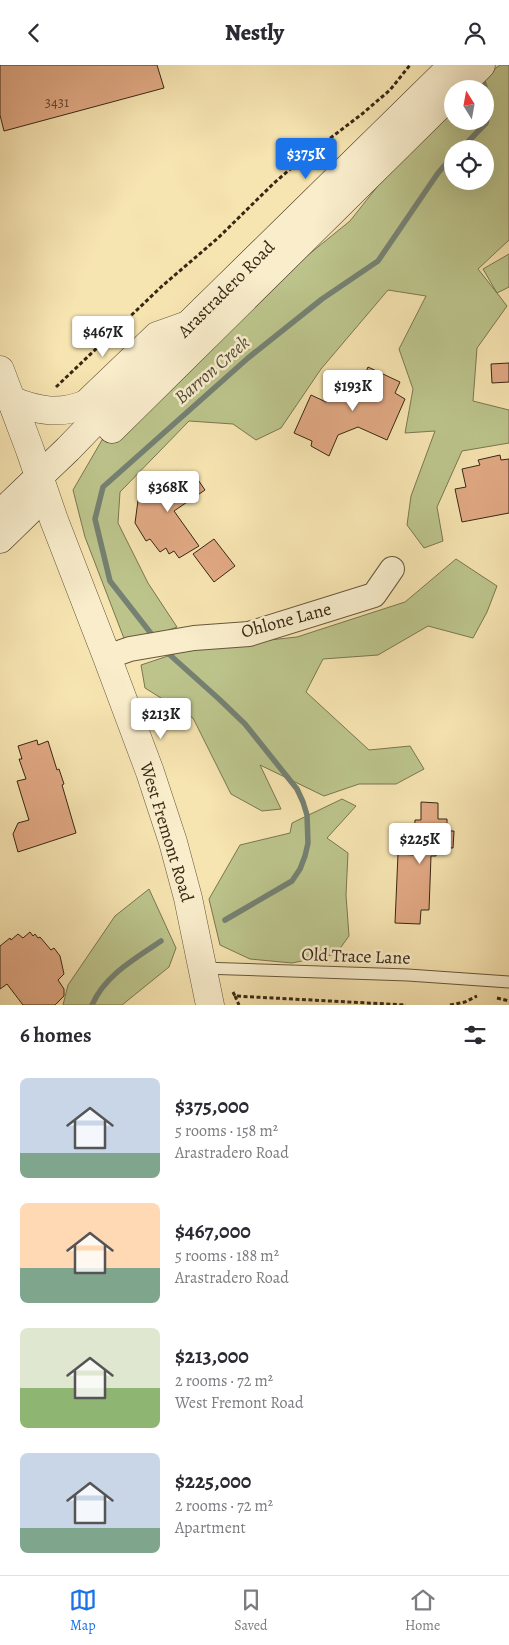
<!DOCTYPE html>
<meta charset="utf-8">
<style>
:root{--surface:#fff;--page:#f2f2f3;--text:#2b2b33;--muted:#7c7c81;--line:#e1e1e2;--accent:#1a73e8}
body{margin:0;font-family:Alegreya,serif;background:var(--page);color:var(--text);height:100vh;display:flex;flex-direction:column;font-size:19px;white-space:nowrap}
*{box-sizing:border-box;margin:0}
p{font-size:16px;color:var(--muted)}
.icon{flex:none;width:28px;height:28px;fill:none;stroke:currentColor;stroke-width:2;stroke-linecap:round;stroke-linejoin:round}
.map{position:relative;height:940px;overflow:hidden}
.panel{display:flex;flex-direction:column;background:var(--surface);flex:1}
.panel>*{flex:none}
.needle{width:32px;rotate:349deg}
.controls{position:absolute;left:444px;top:15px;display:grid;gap:10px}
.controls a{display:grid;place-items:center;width:50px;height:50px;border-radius:50%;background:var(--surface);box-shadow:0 5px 20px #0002;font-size:25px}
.price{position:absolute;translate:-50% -42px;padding:0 11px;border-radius:5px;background:#fff;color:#222;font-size:16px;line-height:32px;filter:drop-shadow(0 1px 2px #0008)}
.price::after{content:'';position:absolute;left:50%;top:30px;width:15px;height:11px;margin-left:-8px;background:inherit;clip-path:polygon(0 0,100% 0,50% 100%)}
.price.active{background:var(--accent);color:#fff}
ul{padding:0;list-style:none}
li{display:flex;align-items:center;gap:15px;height:125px;padding:0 20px}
li span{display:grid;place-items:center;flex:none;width:140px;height:100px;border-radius:8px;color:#555}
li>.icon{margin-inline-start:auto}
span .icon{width:60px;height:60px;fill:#fffc;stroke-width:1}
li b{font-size:21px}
h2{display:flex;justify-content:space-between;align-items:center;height:60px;padding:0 20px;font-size:21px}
header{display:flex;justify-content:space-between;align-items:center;height:65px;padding:0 20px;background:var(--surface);font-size:22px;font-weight:800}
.tabs{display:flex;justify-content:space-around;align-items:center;height:70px;border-top:1px solid var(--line);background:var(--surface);font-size:14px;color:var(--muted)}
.tabs a{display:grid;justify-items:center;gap:2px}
.tabs .active{color:var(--accent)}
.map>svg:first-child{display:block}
.green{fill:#bcc48c;stroke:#7a7650;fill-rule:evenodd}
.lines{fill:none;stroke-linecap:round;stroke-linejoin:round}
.stream{stroke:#758173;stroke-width:5.5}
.building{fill:#e1a984;stroke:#372814}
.service-casing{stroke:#67573b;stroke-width:13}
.minor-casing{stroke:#67573b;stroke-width:26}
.tertiary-casing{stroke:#67573b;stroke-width:29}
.secondary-casing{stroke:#372814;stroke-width:29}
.path{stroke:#372814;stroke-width:3;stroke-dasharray:4 2.5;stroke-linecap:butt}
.service{stroke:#f9edcc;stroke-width:11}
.minor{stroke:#f9edcc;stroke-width:24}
.tertiary{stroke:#f9edcc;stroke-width:28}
.secondary{stroke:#f9edcc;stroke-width:28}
.labels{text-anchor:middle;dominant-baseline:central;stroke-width:5;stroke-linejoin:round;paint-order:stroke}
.number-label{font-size:15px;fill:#624830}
.street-label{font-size:18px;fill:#372814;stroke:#f9edcc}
.water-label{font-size:19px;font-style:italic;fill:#514d3c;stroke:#f9edcc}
</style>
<header><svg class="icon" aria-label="back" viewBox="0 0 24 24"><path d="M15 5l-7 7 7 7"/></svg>Nestly<svg class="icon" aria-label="person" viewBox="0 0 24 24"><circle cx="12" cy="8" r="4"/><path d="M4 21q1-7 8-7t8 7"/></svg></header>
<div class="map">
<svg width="509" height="940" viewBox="0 0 509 940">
<rect width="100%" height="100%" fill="#f6e4b1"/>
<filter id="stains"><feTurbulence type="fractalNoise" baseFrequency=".004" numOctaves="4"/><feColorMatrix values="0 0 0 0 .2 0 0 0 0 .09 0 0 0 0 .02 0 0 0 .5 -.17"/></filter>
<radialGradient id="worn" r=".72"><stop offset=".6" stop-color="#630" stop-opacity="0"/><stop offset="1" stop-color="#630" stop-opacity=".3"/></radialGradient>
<g class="green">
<path d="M 500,0 L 509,0 L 509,175 L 478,204 L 497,228 L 483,204 L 509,189 L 509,222 L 497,228 L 507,241 L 477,283 L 473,336 L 509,345 L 509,378 L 462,386 L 437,442 L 443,476 L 424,483 L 407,460 L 411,431 L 435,366 L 405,368 L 413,324 L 399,284 L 426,231 L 388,225 L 321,304 L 281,363 L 256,375 L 233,359 L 189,356 L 120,427 L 118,458 L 148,518 L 177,562 L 139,576 L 125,576 L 85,472 L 73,425 L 102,375 L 234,250 L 350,156 L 438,45 L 452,34 L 452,56 L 485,56 L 485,24 L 467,24 ZM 452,84 L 485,84 L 485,116 L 452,116 Z"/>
<path d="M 456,494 L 497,521 L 487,547 L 473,573 L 428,561 L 378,590 L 323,594 L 306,627 L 369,685 L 410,681 L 424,704 L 396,719 L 359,719 L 324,731 L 260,700 L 281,744 L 262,746 L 231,729 L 193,653 L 145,623 L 141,600 L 189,584 L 297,572 L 405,537 Z"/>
<path d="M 342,734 L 356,741 L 327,773 L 348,788 L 346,830 L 349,871 L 336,889 L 292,898 L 250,894 L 220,880 L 209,834 L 240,780 L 290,768 L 292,758 Z"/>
<path d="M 149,824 L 176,883 L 169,902 L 122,940 L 63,940 L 68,920 L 115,851 Z"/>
</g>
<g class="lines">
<g class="stream">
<path d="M 461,84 L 486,58 L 491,41 L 483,16"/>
<path d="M 153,571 L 110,516 L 95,454 L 103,422 L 248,293 L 322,234 L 378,196 L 438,108 L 452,92"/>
<path d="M 170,590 L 219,634 L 245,659 L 297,724 L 303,737 L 307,750 L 308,778 L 305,791 L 300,804 L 292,816 L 225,855"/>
<path d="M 92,940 C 105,910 135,894 161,876"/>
</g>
</g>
<g class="building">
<path d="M 0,0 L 157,0 L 164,23 L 4,66 L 0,50 Z"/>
<path d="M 509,298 L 509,317 L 492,318 L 491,299 Z"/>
<path d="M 368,302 L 400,317 L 395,328 L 405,334 L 387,375 L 358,362 L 338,370 L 329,391 L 311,381 L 312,376 L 294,368 L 311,330 L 326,337 L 347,330 L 355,311 L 363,314 Z"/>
<path d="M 500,390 L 501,395 L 509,394 L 509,448 L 462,457 L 455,424 L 466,422 L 462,404 L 480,400 L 478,395 Z"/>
<path d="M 177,406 L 183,414 L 192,406 L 205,425 L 174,446 L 199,481 L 179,493 L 174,486 L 169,489 L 166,483 L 160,487 L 150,474 L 146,476 L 135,458 L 139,428 L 157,414 L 161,419 Z"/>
<path d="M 214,474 L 235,501 L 214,517 L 193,489 Z"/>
<path d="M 37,675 L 38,680 L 48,676 L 57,705 L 59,704 L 64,719 L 62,720 L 76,768 L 18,787 L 13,769 L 18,758 L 29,755 L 17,716 L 26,714 L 19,694 L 22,694 L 18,681 Z"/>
<path d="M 421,737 L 438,738 L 438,754 L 447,754 L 447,766 L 454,766 L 453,783 L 436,782 L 436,791 L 431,791 L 429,845 L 421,845 L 420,859 L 395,858 L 398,789 L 414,790 L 415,755 L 421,755 Z"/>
<path d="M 30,867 L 33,871 L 35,869 L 38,873 L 40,872 L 51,885 L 54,883 L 60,891 L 64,909 L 58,915 L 64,924 L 64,931 L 55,940 L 23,940 L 7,919 L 0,924 L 0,881 L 10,873 L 11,875 L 18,869 L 23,873 Z"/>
</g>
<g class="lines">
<defs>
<path id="service" d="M 202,903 L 408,910 L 509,917"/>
<path id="minor" d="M 107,592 L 130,584 L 194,573 L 249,569 L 374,530 L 392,504"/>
<g id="tertiary">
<path d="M 0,305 L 30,385 L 54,455 L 107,592 L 150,707 L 173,777 L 188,833 L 210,940"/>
<path d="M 13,336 C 39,346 60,350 86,339 L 157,271 L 188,260"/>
</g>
<g id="secondary">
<path d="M 457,24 L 481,0"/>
<path d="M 112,364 L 452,28"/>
<path d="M 0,449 L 68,384 L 188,260 L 453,0"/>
<path d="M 0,474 L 40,435"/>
</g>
</defs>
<use href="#service" class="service-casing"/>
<use href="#minor" class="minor-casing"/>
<use href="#tertiary" class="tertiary-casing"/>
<use href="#secondary" class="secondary-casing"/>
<g class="path">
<path d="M 56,322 L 161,222 L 218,173 L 274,118 L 295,100 L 362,49 L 390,25 L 410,0"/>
<path d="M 233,927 L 235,931 L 406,940"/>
<path d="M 235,931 L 239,940"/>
<path d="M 497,933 L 509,936"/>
<path d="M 450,940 L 465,937 L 477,931"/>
</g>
<use href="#service" class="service"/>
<use href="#minor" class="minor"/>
<use href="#tertiary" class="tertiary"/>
<use href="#secondary" class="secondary"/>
</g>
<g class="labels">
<g class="number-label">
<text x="57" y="37">3431</text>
</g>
<g class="street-label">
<text transform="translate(226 224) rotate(-45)">Arastradero Road</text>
<text transform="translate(286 555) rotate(-15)">Ohlone Lane</text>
<text transform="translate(167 767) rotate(73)">West Fremont Road</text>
<text transform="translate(356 891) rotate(2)">Old Trace Lane</text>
</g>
<g class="water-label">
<text transform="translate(212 305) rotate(-41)">Barron Creek</text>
</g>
</g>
<rect width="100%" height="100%" filter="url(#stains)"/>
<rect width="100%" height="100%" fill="url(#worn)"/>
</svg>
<div class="controls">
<a><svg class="needle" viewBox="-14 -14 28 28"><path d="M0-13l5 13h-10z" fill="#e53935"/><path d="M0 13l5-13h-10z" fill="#7c7c81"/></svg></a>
<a><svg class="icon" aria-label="locate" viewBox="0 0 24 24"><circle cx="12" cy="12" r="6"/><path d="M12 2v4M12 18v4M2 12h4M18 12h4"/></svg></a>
</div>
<b class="price active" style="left:306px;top:115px">$375K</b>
<b class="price" style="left:103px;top:293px">$467K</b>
<b class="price" style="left:353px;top:347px">$193K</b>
<b class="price" style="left:168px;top:448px">$368K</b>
<b class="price" style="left:161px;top:675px">$213K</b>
<b class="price" style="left:420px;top:800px">$225K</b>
</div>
<section class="panel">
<h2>6 homes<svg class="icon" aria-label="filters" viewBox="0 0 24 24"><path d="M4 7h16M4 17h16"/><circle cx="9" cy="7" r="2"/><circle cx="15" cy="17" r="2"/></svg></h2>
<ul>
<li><span style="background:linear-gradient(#c9d6e8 75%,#7fa58c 0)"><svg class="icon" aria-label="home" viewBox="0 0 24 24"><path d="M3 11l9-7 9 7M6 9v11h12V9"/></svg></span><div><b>$375,000</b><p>5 rooms · 158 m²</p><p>Arastradero Road</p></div></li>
<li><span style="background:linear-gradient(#ffd9b3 65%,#7fa58c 0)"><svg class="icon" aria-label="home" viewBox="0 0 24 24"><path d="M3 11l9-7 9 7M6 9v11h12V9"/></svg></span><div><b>$467,000</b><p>5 rooms · 188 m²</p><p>Arastradero Road</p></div></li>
<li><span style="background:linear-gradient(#dfe7d0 60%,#8fb573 0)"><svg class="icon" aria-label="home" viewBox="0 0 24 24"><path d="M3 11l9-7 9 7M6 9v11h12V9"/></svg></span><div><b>$213,000</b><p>2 rooms · 72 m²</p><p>West Fremont Road</p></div></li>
<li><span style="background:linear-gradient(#c9d6e8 75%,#7fa58c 0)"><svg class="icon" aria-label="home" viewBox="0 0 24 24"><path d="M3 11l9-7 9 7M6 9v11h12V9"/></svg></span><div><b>$225,000</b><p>2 rooms · 72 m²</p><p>Apartment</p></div></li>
</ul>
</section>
<nav class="tabs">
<a class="active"><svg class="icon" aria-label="map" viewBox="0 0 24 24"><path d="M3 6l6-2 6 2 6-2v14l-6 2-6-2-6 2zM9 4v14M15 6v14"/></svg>Map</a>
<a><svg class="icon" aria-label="saved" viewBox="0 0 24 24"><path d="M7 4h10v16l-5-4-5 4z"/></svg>Saved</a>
<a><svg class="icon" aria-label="home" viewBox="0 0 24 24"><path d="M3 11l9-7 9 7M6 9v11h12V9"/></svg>Home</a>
</nav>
